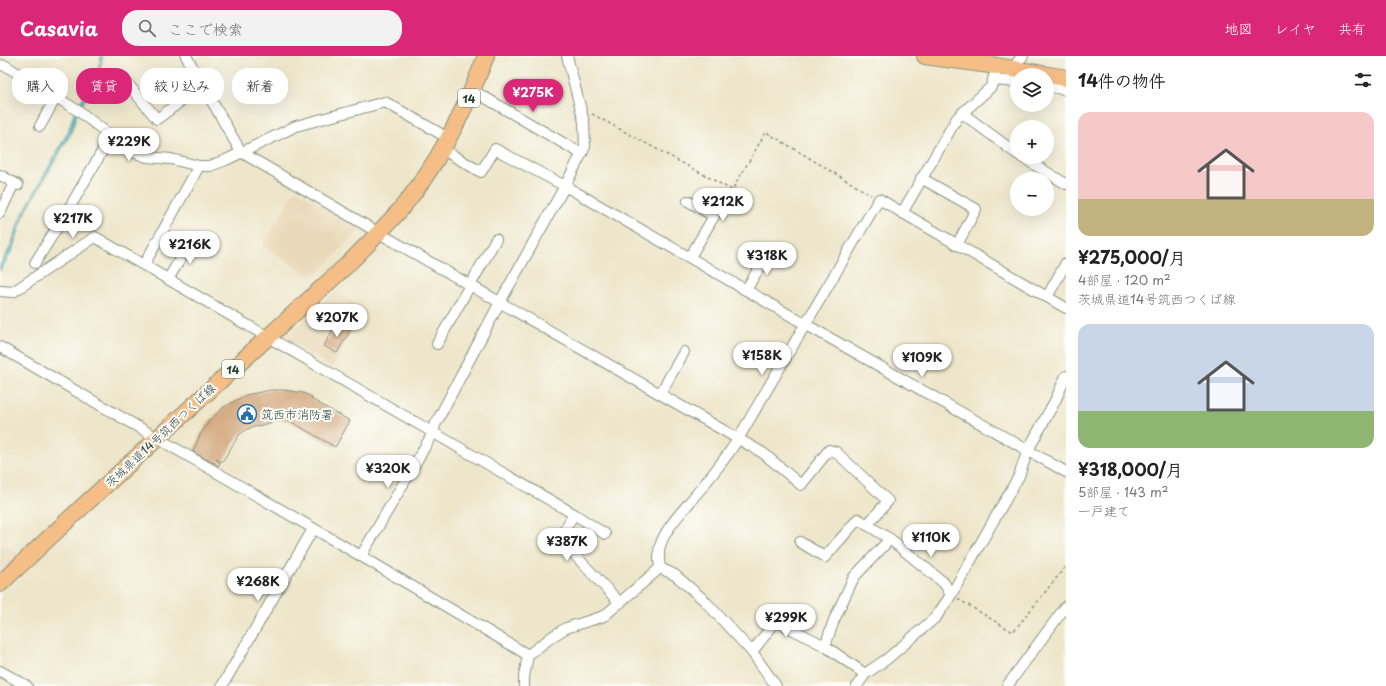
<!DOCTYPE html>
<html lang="ja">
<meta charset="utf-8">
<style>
:root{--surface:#fff;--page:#f2f2f2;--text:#222;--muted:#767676;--accent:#db2777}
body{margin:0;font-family:"Playpen Sans","Klee One",sans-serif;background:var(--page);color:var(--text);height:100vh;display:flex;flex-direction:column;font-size:15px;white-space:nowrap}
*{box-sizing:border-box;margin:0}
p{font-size:13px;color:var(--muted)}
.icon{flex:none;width:22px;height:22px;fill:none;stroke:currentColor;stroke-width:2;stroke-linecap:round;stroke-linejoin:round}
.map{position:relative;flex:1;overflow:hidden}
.side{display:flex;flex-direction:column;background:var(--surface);width:320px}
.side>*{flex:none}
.banner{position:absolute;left:12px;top:12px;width:380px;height:36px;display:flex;gap:8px}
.tools{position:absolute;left:1010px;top:12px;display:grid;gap:8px}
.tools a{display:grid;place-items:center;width:44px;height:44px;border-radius:50%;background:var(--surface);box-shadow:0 4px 16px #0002;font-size:20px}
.price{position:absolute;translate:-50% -34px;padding:0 9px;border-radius:14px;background:#fff;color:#222;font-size:13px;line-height:26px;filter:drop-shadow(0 1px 2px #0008)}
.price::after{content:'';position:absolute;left:50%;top:24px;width:12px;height:9px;margin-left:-6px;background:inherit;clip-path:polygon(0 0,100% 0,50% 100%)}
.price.current{background:var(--accent);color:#fff}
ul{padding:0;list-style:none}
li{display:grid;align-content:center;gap:8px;height:212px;padding:0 12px}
li span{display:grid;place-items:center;height:124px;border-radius:12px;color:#555}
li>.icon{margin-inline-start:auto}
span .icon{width:72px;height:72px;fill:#fffc;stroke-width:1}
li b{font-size:17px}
h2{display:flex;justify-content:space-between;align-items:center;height:48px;padding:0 12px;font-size:17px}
.pill{padding:0 14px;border-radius:16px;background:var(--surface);box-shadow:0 4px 16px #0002;font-size:14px;line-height:36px}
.pill.current{background:var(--accent);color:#fff}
header{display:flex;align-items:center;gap:24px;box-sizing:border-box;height:56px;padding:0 20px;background:var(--accent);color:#fff}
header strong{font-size:19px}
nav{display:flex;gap:22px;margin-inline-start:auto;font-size:14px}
.search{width:280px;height:36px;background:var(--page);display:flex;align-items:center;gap:10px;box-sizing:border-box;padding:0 14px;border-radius:16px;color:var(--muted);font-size:15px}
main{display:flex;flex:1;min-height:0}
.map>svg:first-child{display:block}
.built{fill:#e9d9ba}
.water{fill:#57c4cb;stroke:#3b8080}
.building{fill:#d3a97f}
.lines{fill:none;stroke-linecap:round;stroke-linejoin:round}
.street-casing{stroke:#86927f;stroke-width:12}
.primary-casing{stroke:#86927f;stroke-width:18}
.path{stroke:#86927f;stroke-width:1.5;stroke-dasharray:3 3;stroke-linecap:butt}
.street{stroke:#fff;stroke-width:10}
.primary{stroke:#f6be87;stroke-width:16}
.labels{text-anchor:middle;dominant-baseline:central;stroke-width:4;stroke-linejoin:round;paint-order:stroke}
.shield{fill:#fdfcf7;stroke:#62766e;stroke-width:1}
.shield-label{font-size:11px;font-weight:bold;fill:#1f3d34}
.poi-label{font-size:12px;fill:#1f3d34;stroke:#fdfcf7;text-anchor:start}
.street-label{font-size:12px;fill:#1f3d34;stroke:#fdfcf7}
</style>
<header>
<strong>Casavia</strong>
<div class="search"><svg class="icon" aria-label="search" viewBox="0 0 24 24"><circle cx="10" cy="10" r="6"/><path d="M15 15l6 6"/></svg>ここで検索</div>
<nav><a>地図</a><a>レイヤ</a><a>共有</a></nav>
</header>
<main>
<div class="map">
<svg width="1066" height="630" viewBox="0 0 1066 630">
<rect width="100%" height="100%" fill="#fdfcf7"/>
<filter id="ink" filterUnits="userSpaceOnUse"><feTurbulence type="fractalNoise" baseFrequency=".025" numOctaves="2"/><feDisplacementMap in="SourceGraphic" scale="8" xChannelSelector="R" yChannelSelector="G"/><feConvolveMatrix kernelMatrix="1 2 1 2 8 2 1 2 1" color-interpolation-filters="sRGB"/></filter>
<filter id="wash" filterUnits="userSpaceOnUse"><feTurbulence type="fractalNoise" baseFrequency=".012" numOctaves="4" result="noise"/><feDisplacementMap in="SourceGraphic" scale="16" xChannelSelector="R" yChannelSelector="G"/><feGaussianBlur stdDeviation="0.9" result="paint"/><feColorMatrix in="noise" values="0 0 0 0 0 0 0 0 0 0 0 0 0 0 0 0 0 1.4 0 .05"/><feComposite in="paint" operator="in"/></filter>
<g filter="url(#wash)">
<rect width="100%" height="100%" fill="#eee6ca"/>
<g class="built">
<path d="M 295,134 L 362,171 L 313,222 L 263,190 Z"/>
<path d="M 335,236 L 365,253 L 332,311 L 283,282 Z"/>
<path d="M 0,487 L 21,499 L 0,520 Z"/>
</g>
<path class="water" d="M 101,0 L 103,0 L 99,19 L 77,58 L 71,77 L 30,148 L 23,162 L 12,195 L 0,215 L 0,209 L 10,192 L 20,163 L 68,76 L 74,57 L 97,18 Z"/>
<g id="blocks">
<g class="building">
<path d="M 336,267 L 350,275 L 337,297 L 324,290 Z"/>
<path d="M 271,334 L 284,334 L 303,337 L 312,341 L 311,343 L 350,365 L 335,391 L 290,365 L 280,364 L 247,373 L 239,379 L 222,406 L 216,403 L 220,407 L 218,410 L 214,406 L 213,407 L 193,396 L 200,379 L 210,364 L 224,351 L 246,339 Z"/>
</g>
</g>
</g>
<g filter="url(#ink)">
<use href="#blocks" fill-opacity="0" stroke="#86927f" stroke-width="1"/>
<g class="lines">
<defs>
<g id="street">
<path d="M 186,0 L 241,96 L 379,177 L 763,397 L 801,429 L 829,394 L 836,396 L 888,445 L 867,469"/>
<path d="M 0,9 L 6,10 L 80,56 L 130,95 L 147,101 L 171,103 L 199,110 L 210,110 L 226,104 L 296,70 L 385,46 L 448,82"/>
<path d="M 1016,13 L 1018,5 L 1023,0"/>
<path d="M 123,22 L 157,63 L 203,29"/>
<path d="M 993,24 L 1017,26"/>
<path d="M 1047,30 L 1066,34"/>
<path d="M 472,34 L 582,98"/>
<path d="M 962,57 L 1017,98"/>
<path d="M 40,70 L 56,41"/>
<path d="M 442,93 L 481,116 L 495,93 L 565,130 L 805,268 L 1066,416"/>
<path d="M 1022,101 L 1066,128"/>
<path d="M 0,119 L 18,129"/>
<path d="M 921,122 L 976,153 L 957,189"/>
<path d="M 688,145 L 714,160 L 690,201"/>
<path d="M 0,157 L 14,127"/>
<path d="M 902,157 L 957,62 L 991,31 L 997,10"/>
<path d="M 35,207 L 71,149 L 111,80"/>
<path d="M 144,209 L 199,110"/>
<path d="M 168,223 L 192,184"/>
<path d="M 746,234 L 769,195"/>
<path d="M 0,235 L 13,236 L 95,181 L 574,458 L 605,478"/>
<path d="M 1047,241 L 1066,207"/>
<path d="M 437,288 L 496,183"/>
<path d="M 0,291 L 361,500 L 528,599"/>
<path d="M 660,338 L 684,296"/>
<path d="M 574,458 L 560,482 L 561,487 L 573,497 L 620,547"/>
<path d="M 800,486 L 825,501 L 858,463 L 890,483 L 944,527 L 951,539"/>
<path d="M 361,500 L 433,377 L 435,369 L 500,246 L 565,130 L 585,91 L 584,66 L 567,0"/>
<path d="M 660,512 C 659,505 658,497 660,490 C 665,474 678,460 689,447 C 706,426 724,406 738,383 L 879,143 L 1066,252"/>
<path d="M 660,512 L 675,519 L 704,544 L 752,596 L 776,630"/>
<path d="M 825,590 L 834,564 L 854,521 L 890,483"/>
<path d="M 752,596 L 776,565 L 825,590 L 865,618"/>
<path d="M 0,615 L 27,630"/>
<path d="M 222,630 L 313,473"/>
<path d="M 524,630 L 524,621 L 528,599 L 553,580 L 566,572 L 604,560 L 660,512"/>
<path d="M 857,630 L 865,618 L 887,603 L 936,561 L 951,539 L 1019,420 L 1028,394 L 1055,345 L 1066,320"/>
<path d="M 1007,630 L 1066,550"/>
</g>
<g id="primary">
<path d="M 925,0 L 997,10 L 1066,22"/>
<path d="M 0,528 L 82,451 L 347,209 C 365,191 383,173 400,154 C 438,109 465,55 486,0"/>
</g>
</defs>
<use href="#street" class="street-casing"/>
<use href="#primary" class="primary-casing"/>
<g class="path">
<path d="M 592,58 L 732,134 L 766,76 L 871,139"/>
<path d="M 958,543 L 1013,576 L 1066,510"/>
</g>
<use href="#street" class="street"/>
<use href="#primary" class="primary"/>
</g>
</g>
<defs>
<symbol id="civic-ring" viewBox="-11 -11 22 22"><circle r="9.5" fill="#fdfcf7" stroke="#1f6fb2" stroke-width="1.5"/><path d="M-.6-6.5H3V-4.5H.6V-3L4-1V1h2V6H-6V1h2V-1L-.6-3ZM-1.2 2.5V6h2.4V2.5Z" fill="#1f6fb2"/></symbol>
</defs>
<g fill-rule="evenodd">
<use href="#civic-ring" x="236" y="347" width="22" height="22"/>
</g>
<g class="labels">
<g class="shield">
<rect x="458" y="33" width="22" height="18" rx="3"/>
<rect x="222" y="304" width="22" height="18" rx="3"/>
</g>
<g class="shield-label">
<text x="469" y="42">14</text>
<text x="233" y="313">14</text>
</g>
<g class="poi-label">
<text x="261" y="358">筑西市消防署</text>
</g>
<g class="street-label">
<text transform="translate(160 379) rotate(-43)">茨城県道14号筑西つくば線</text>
</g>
</g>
</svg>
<div class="tools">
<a><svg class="icon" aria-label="layers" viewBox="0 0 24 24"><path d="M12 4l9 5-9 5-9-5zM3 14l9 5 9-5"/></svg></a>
<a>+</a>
<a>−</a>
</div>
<b class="price current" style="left:533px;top:57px">¥275K</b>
<b class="price" style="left:129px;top:106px">¥229K</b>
<b class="price" style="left:723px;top:166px">¥212K</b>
<b class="price" style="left:73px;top:183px">¥217K</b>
<b class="price" style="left:190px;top:209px">¥216K</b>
<b class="price" style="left:767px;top:220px">¥318K</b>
<b class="price" style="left:337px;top:282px">¥207K</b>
<b class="price" style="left:762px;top:320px">¥158K</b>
<b class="price" style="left:922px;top:322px">¥109K</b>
<b class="price" style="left:388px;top:433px">¥320K</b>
<b class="price" style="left:931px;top:502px">¥110K</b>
<b class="price" style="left:567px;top:506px">¥387K</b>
<b class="price" style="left:258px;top:546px">¥268K</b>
<b class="price" style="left:786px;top:582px">¥299K</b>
<div class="banner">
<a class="pill">購入</a>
<a class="pill current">賃貸</a>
<a class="pill">絞り込み</a>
<a class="pill">新着</a>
</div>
</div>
<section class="side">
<h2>14件の物件<svg class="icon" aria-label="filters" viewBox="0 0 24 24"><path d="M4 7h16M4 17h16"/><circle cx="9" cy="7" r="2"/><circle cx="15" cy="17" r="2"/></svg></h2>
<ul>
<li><span style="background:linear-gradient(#f6c9c9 70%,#c2b280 0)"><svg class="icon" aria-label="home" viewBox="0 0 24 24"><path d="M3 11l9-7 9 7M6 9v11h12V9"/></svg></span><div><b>¥275,000/月</b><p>4部屋 · 120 m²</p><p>茨城県道14号筑西つくば線</p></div></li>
<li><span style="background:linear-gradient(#c9d6e8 70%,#8fb573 0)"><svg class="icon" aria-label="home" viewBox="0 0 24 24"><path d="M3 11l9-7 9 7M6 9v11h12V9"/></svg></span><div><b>¥318,000/月</b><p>5部屋 · 143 m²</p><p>一戸建て</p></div></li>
</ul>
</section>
</main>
